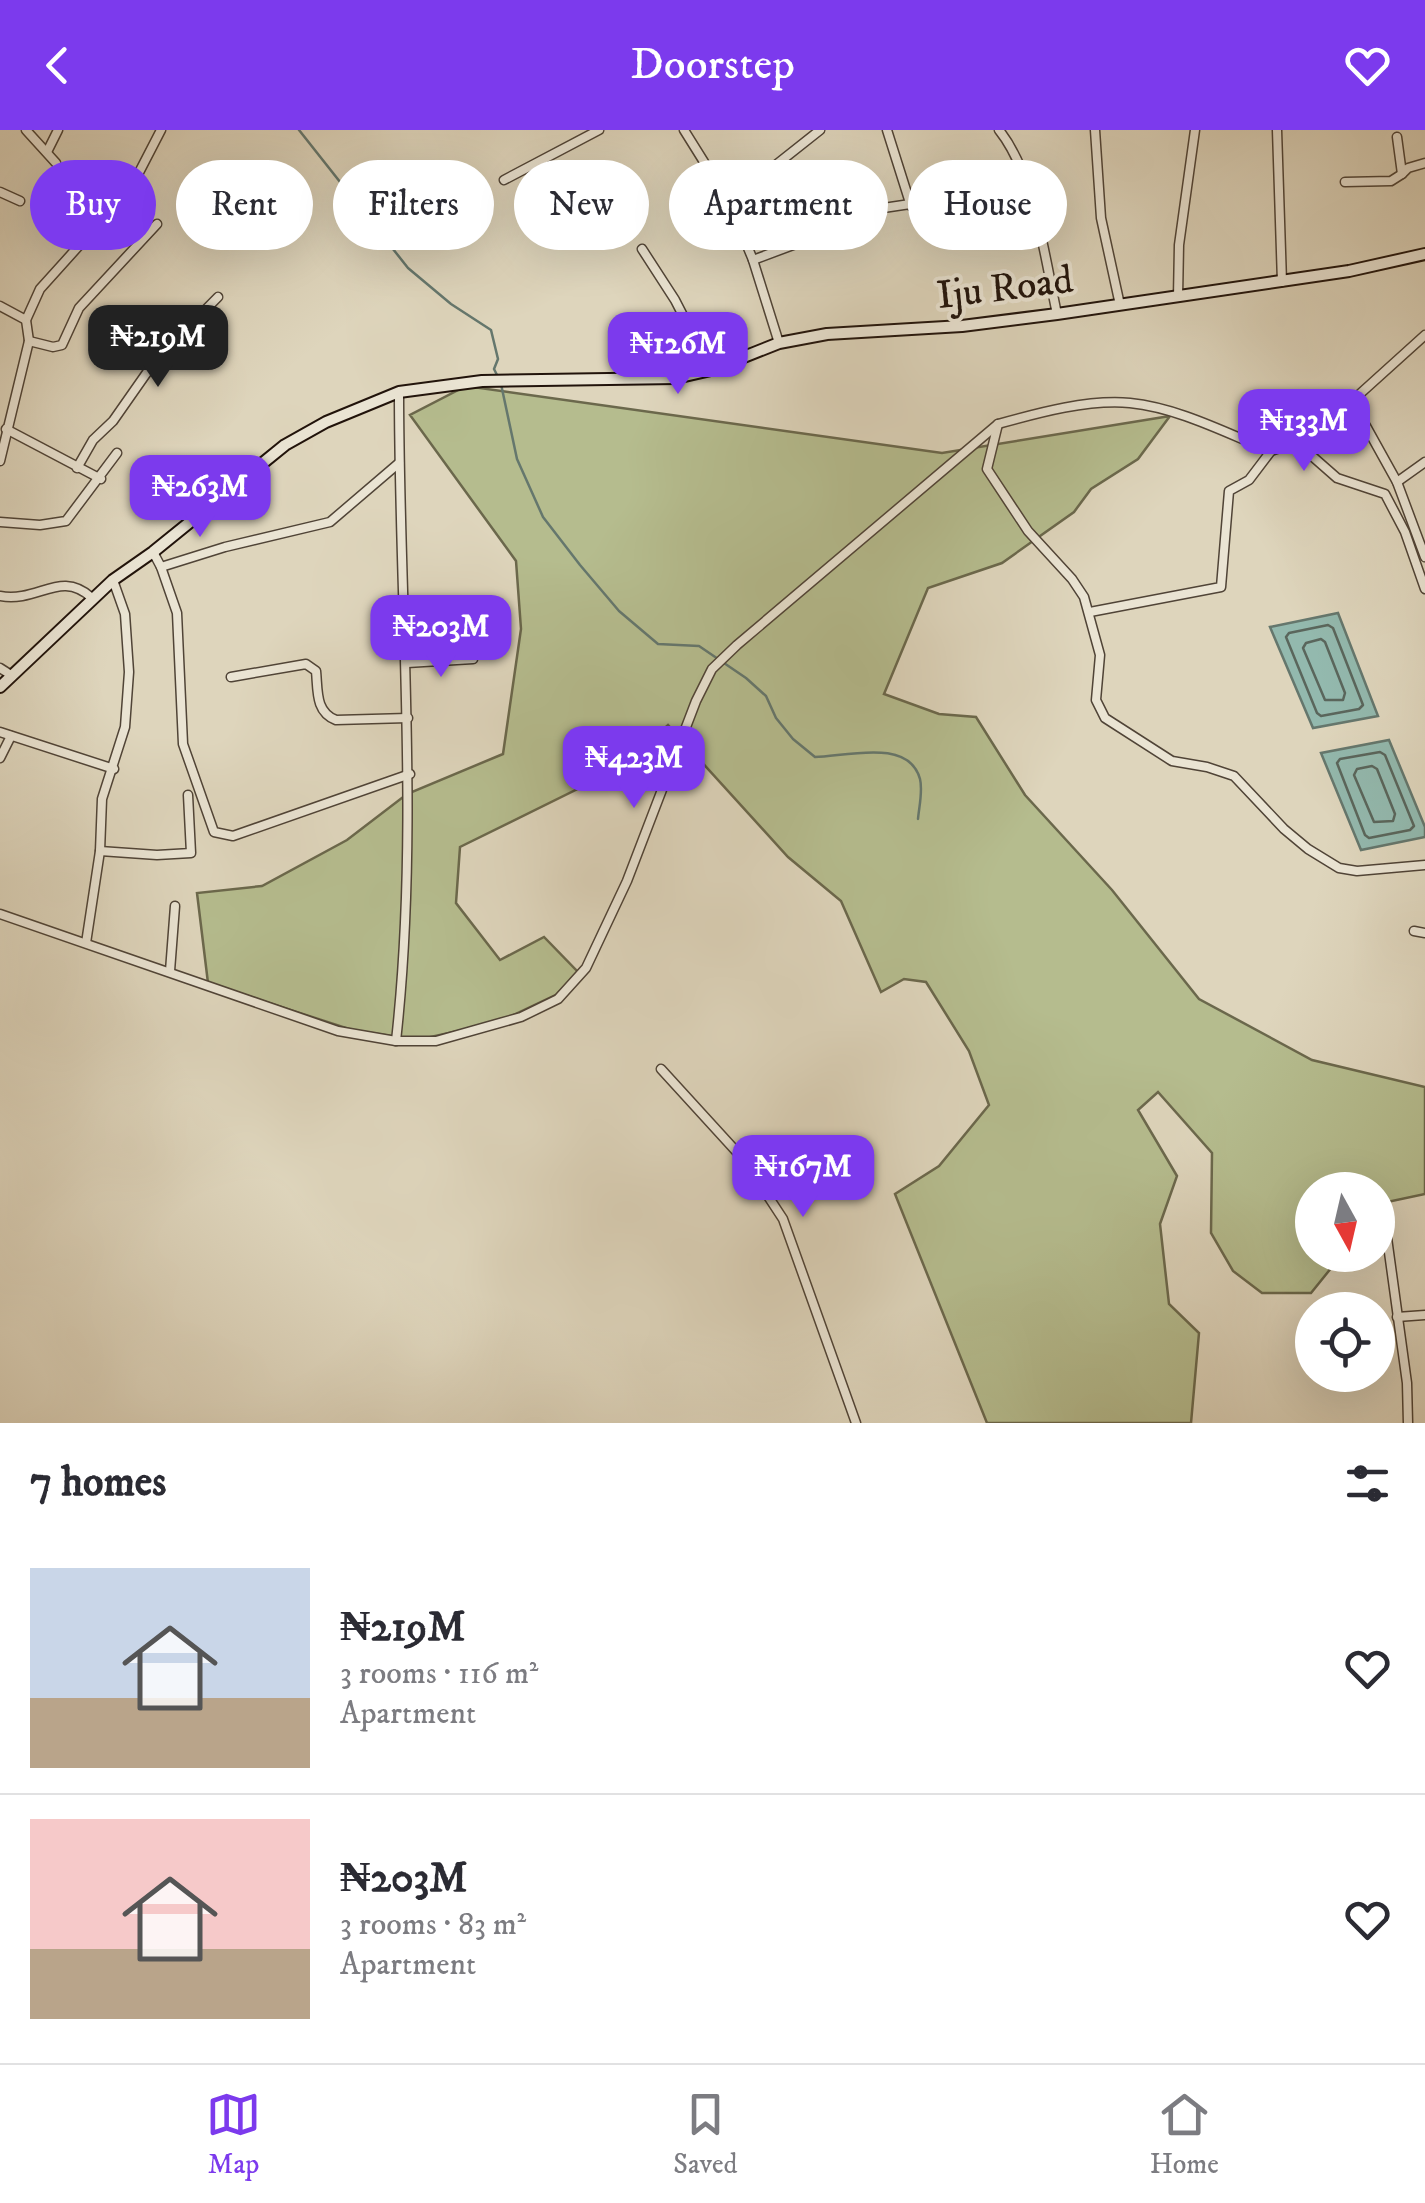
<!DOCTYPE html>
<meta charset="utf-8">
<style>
:root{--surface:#fff;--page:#f2f2f3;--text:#2b2b33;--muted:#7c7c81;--line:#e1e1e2;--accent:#7c3aed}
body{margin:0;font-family:"IM FELL DW Pica",serif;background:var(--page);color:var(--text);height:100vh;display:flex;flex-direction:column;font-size:38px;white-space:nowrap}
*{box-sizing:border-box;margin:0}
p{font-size:32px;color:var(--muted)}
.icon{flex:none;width:55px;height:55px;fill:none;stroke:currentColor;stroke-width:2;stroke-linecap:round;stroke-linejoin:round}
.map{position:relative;height:1293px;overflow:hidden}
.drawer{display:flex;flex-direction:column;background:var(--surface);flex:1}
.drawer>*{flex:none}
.hud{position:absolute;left:30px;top:30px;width:1365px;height:90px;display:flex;gap:20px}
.needle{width:65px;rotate:172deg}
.controls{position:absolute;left:1295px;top:1042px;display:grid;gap:20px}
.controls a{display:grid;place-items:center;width:100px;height:100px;border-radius:50%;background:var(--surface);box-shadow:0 10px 40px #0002;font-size:50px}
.price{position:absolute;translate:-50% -85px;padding:0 22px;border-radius:20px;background:var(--accent);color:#fff;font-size:32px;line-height:65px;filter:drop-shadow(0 2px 5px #0008)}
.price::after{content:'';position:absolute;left:50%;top:60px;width:30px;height:22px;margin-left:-15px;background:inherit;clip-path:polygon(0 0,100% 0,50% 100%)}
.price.on{background:#222;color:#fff}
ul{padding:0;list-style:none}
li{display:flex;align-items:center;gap:30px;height:250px;padding:0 30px}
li+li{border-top:2px solid var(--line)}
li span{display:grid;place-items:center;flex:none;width:280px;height:200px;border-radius:0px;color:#555}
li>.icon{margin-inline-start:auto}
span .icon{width:120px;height:120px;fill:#fffc;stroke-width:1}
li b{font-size:42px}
h2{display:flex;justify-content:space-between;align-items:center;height:120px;padding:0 30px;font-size:42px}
.tag{padding:0 35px;border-radius:45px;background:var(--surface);box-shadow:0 10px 40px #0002;font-size:35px;line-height:90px}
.tag.on{background:var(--accent);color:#fff}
header{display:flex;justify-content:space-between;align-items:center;height:130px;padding:0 30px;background:var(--accent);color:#fff;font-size:45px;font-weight:600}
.dock{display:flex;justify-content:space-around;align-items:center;height:140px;border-top:2px solid var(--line);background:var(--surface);font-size:28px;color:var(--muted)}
.dock a{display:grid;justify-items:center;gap:5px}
.dock .on{color:var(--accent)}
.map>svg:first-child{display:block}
.green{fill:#b5bc8e;stroke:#6b684c;stroke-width:2.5}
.water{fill:#93b9ae;stroke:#65776d;stroke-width:2.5}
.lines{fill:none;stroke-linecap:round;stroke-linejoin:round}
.shore{stroke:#5a665c;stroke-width:2.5}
.stream{stroke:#65776d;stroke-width:2.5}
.minor-casing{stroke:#504437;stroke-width:11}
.secondary-casing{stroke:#21130b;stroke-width:14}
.minor{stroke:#eae4d3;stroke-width:8}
.secondary{stroke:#eae4d3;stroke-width:10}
.labels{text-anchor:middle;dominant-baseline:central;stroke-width:8;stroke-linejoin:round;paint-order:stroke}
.street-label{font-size:40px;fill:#21130b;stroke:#eae4d3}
</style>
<header><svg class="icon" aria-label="back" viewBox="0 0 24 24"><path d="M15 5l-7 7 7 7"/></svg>Doorstep<svg class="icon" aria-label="heart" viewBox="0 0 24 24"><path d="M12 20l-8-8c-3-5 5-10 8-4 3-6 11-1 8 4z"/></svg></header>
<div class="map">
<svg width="1425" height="1293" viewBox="0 0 1425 1293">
<rect width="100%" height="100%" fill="#ded5bc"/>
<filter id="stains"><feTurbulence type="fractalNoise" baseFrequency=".002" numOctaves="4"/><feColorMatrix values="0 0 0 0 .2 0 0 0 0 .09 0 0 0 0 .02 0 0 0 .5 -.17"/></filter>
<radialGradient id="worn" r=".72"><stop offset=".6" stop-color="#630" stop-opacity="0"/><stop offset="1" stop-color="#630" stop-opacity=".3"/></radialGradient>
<path class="green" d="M 466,256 L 942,323 L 1170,286 L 1138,329 L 1091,359 L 1074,382 L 1002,433 L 928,458 L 884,564 L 939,584 L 976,587 L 1025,665 L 1112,760 L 1199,869 L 1312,930 L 1425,957 L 1425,1064 L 1378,1074 L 1378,1060 L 1312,1060 L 1312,1125 L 1335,1125 L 1336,1132 L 1311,1163 L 1262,1163 L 1233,1141 L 1211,1103 L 1212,1023 L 1158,962 L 1138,980 L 1177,1046 L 1160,1094 L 1169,1174 L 1199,1203 L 1191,1293 L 987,1293 L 895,1064 L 939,1036 L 989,975 L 969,921 L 926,852 L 904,849 L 881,862 L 841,771 L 788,727 L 668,595 L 622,637 L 460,717 L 456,773 L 500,830 L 544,807 L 578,842 L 556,865 L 499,892 L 417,910 L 352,900 L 208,853 L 197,763 L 262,756 L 347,710 L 407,664 L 503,624 L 521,499 L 516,431 L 410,285 Z"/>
<g class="water">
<path d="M 1338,483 L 1378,586 L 1313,598 L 1270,497 Z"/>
<path d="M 1389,610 L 1425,697 L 1425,707 L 1361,720 L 1321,623 Z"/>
</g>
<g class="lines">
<g class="shore">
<path d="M 1328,495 L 1333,498 L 1363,575 L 1359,579 L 1321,586 L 1317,583 L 1286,507 L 1289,503 Z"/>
<path d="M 1321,509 L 1325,512 L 1345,563 L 1343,570 L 1325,570 L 1303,518 L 1306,513 Z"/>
<path d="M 1380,622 L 1385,625 L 1414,696 L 1410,700 L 1369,708 L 1365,705 L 1337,633 L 1340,629 Z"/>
<path d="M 1372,636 L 1377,639 L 1395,684 L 1393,691 L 1374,692 L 1354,645 L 1357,639 Z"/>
</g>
<g class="stream">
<path d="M 299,0 L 408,138 L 451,174 L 491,200 L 498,229 L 494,239 L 498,247"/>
<path d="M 501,254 L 517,329 L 543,387 L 580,435 L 619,481 L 658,514 L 699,516 L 746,548 L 766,566 L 776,588 L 793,609 L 815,627 C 847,626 909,608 920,649 C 923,661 919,677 918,689"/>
</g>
<defs>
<g id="minor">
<path d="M 26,0 L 56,33"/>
<path d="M 684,0 L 729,72 L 753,130 L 779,213"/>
<path d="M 887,0 L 911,76"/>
<path d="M 999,0 C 1035,45 1045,129 1057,184"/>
<path d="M 1095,0 L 1101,88 L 1120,175"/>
<path d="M 1277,0 L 1282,152"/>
<path d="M 1397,7 L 1402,44 L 1408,38 L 1425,33"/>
<path d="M 47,22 L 58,0"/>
<path d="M 504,50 L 599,0"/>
<path d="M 1345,52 L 1391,51 L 1402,44"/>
<path d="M 0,62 L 20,71"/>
<path d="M 729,72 L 820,0"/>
<path d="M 642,119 L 675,170 L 711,240"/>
<path d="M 753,130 L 820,105 L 870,80 L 957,67 L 1023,45"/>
<path d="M 1178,167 L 1179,115 L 1195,0"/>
<path d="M 0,176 L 26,190"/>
<path d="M 29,211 L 53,217 L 62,215 L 79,178 L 157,94"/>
<path d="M 1352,271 L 1397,352 L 1425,427"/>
<path d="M 998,294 L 987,339 L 1028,401 L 1072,449 L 1084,467 L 1100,525 L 1096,570 L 1105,588 L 1172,631 L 1207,637 L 1234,646 L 1284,699 L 1308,719 L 1339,738 L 1357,741 L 1425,735"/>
<path d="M 6,299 L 101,349"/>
<path d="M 1296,312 L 1337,348 L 1385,364 L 1405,402 L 1425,459"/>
<path d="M 0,331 L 29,211 L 26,190 L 40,159 L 131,58 L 161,0"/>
<path d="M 77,338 L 93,310 L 113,291 L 155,231 L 218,167"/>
<path d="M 1397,352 L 1425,332"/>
<path d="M 0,392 L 40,395 L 66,391 L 117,323"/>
<path d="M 153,422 L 161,437 L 225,417 L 330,392 L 399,333"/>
<path d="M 161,437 L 177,483 L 183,614 L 214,702 L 233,706 L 410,644"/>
<path d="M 0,466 C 39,473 60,439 92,468"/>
<path d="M 1090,482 L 1221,457 L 1229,361 L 1249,350 L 1271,321 L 1296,312 L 1352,271 L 1425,205"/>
<path d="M 407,533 L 473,529"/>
<path d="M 0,538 L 11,545"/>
<path d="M 231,547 L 306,534 L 316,541 C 318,560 315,582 336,590 L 408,588"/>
<path d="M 0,602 L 114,639"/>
<path d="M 0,628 L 11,606"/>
<path d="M 100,721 L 157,725 L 191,723 L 188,665"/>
<path d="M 0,784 L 338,901 L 396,911 L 436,911 L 521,887 L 558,869 L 586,838 L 627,751 L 696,571 L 712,539 L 737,515 L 998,294 C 1038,283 1088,269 1130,273 C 1179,278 1226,303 1271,321"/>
<path d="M 1414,801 L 1425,803"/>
<path d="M 86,813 L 100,721 L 102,669 L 125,597 L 129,542 L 125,484 L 113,450"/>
<path d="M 170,841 L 175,776"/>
<path d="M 396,911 C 420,695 399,479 399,262"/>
<path d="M 661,939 L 745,1031 L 783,1089 L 856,1293"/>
<path d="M 1384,1086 L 1407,1253 L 1408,1293"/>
<path d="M 1397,1187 L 1425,1185"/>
</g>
<path id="secondary" d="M 0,557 L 113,450 L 153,422 L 285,315 L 326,292 L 399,262 L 482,251 L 676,248 L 711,240 L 779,213 L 827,204 L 962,196 L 1057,184 L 1349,141 L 1425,124"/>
</defs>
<use href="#minor" class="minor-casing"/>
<use href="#secondary" class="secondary-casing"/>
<use href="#minor" class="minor"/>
<use href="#secondary" class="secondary"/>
</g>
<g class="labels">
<g class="street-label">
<text transform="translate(1005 159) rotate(-7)">Iju Road</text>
</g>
</g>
<rect width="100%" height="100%" filter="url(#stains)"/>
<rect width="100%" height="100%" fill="url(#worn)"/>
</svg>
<div class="controls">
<a><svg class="needle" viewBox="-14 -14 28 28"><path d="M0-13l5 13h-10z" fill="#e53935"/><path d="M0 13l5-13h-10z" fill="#7c7c81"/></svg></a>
<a><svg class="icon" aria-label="locate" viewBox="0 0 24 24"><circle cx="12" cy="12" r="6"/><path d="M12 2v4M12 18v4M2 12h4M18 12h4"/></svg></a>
</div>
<b class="price on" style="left:158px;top:260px">₦219M</b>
<b class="price" style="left:678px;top:267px">₦126M</b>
<b class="price" style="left:1304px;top:344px">₦133M</b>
<b class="price" style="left:200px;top:410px">₦263M</b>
<b class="price" style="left:441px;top:550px">₦203M</b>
<b class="price" style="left:634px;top:681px">₦423M</b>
<b class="price" style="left:803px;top:1090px">₦167M</b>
<div class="hud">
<a class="tag on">Buy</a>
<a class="tag">Rent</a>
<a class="tag">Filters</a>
<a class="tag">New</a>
<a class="tag">Apartment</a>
<a class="tag">House</a>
</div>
</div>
<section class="drawer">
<h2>7 homes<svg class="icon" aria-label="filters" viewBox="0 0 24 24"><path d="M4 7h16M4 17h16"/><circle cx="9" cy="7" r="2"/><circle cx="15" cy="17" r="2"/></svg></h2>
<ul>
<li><span style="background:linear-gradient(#c9d6e8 65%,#b9a48a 0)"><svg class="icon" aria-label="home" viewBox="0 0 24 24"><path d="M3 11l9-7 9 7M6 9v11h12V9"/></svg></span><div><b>₦219M</b><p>3 rooms · 116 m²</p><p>Apartment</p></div><svg class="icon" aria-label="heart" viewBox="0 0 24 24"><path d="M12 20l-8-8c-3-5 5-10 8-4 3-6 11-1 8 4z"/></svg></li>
<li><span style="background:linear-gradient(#f6c9c9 65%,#b9a48a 0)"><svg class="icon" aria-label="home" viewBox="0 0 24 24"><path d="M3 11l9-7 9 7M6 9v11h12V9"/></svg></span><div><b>₦203M</b><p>3 rooms · 83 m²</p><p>Apartment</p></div><svg class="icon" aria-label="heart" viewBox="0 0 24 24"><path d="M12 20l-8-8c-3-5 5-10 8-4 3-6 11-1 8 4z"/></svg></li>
</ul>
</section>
<nav class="dock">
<a class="on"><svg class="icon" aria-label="map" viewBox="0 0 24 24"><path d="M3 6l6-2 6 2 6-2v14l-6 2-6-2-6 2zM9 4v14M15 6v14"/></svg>Map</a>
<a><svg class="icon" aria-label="saved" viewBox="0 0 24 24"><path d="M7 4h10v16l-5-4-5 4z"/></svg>Saved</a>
<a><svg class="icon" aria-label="home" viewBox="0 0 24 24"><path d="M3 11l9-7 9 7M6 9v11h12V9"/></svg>Home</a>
</nav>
